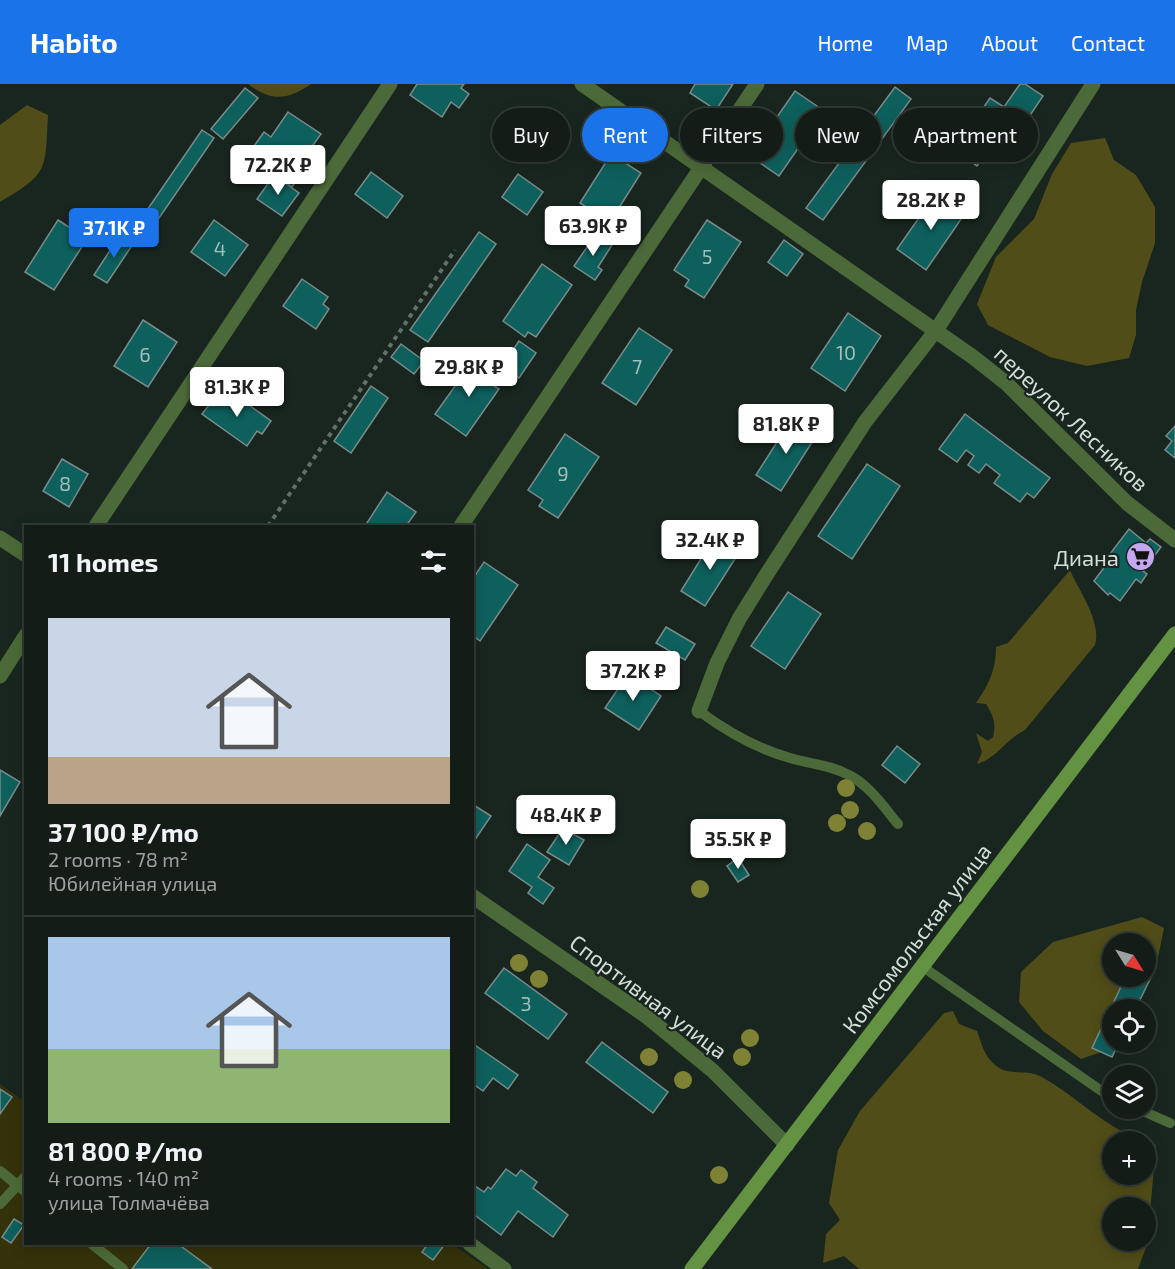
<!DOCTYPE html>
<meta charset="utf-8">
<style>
:root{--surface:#131c17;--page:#202924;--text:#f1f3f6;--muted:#9da1a1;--line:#323a36;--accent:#1a73e8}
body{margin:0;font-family:"Exo 2",sans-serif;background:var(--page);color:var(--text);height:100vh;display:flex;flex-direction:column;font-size:22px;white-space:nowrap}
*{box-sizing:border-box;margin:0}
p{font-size:20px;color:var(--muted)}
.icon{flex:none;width:33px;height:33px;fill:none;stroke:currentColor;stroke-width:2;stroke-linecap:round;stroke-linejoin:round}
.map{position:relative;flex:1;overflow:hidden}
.sheet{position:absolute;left:24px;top:441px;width:450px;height:720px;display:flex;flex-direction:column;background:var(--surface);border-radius:0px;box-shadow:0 3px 15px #0003,0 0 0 2px var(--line)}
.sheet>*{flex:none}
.guide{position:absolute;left:492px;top:24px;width:570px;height:54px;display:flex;gap:12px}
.needle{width:39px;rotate:127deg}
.controls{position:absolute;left:1102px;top:849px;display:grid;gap:12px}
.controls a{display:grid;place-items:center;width:54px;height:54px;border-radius:50%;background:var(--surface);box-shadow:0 3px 15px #0003,0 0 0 2px var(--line);font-size:30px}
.price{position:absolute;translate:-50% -51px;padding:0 14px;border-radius:6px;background:#fff;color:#222;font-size:20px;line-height:39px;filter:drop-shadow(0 2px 3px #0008)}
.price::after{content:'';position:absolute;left:50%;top:36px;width:18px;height:14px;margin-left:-9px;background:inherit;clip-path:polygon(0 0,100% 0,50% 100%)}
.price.current{background:var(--accent);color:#fff}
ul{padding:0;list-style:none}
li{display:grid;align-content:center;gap:12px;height:318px;padding:0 24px}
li+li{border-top:2px solid var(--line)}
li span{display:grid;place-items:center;height:186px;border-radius:0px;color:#555}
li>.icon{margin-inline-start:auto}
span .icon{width:108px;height:108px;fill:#fffc;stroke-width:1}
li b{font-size:26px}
h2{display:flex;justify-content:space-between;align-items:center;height:72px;padding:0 24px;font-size:26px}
.chip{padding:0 21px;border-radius:27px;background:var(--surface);box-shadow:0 3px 15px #0003,0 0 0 2px var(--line);font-size:21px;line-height:54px}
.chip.current{background:var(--accent);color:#fff}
header{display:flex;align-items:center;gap:36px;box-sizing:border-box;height:84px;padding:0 30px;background:var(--accent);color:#fff}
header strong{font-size:28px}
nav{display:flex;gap:33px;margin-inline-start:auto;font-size:21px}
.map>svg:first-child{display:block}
.green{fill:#34320a}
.forest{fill:#504d18;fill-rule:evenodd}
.building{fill:#0e605d;stroke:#798b8a;stroke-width:1.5}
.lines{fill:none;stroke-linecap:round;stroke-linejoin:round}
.path{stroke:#646f69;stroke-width:4;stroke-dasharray:4.5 4.5;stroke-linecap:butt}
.service{stroke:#4c6a39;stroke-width:10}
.minor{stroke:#4c6a39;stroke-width:15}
.secondary{stroke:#639342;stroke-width:15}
.tree{fill:#7f8134}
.labels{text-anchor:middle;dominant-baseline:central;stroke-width:4.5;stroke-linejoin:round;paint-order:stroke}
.number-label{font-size:20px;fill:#a4beba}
.street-label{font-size:22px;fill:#d6ded9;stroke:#19261f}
.poi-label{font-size:22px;fill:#d6ded9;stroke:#19261f;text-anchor:end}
</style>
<header>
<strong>Habito</strong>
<nav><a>Home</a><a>Map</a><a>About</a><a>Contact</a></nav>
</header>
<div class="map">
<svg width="1175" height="1185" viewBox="0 0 1175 1185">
<rect width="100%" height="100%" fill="#19261f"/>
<path class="green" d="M 0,1000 L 25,1018 L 26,1160 L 452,1160 L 488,1185 L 0,1185 Z"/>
<g class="forest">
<path d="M 248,0 L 311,0 C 287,16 272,18 248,0 Z"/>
<path d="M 27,21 L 48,31 C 45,85 50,89 0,118 L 0,41 Z"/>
<path d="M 1105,54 L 1114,76 L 1136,91 L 1155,123 L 1155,159 L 1142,198 L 1136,226 L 1136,251 L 1129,274 L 1087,282 L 1050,273 L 988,241 L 977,220 L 996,173 L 1034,135 L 1052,90 L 1071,59 Z"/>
<path d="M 1070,486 C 1079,507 1102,538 1095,561 L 1025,646 C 1006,655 996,675 977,680 L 982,668 L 976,649 L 988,657 L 993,653 C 996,639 994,633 986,620 L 976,619 C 989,600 996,586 996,563 L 1008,559 Z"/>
<path d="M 1142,833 L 1164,844 L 1156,883 L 1146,878 L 1146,860 L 1113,860 L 1113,892 L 1126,893 L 1093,963 L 1101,968 L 1081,975 L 1043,947 L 1019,918 L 1021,888 L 1053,858 Z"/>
<path d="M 953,927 L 959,940 L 977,947 C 981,958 984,971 993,979 C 1007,994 1024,984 1040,992 C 1077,1012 1104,1044 1145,1057 L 1113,1058 L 1113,1090 L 1146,1090 L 1146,1058 L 1156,1061 L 1147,1161 L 1138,1185 L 859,1185 L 844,1172 L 823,1179 L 826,1150 L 840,1136 L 829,1119 L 838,1066 L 860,1027 L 944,929 ZM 1113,1124 L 1146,1124 L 1146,1156 L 1113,1156 Z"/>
</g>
<g class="building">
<path d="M 417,0 L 464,0 L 461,4 L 469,10 L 459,24 L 451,18 L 442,33 L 410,11 Z"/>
<path d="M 695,0 L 733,0 L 716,26 L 690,9 Z"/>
<path d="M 1020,0 L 1025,0 L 1043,12 L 1006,67 L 993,58 L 977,82 L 954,66 L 990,14 L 1004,23 Z"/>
<path d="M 895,3 L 911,15 L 823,136 L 806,124 Z"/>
<path d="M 245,4 L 258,14 L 223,55 L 211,45 Z"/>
<path d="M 795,7 L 824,27 L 779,92 L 750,72 Z"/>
<path d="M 288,28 L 321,50 L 303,75 L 309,79 L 292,103 L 247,72 L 264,48 L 271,53 Z"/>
<path d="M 202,46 L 214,54 L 157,137 L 145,129 Z"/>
<path d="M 611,70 L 641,89 L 610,138 L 580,119 Z"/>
<path d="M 371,88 L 403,112 L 387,134 L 355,110 Z"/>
<path d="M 518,90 L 543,108 L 527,131 L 502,113 Z"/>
<path d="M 274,91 L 299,109 L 282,132 L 257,115 Z"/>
<path d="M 937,108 L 966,128 L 926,186 L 897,165 Z"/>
<path d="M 58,136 L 87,155 L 54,206 L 25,188 Z"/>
<path d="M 214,136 L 248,161 L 225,192 L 191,168 Z"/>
<path d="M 707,136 L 741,158 L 704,214 L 685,202 L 689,196 L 674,186 Z"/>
<path d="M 479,148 L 496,160 L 428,258 L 410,246 Z"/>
<path d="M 596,150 L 612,161 L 598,183 L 602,186 L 595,196 L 574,182 Z"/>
<path d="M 120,151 L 133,160 L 107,199 L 94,191 Z"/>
<path d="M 784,156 L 803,170 L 787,192 L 768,178 Z"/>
<path d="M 542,180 L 572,201 L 536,253 L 528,248 L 525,253 L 503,237 Z"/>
<path d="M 302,195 L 328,213 L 323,220 L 329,225 L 316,245 L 283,222 Z"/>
<path d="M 848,229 L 881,252 L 845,307 L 811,284 Z"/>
<path d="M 143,236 L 177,258 L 148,303 L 114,282 Z"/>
<path d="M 639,244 L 672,266 L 636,321 L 602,299 Z"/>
<path d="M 519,257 L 536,269 L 519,294 L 502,282 Z"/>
<path d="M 401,260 L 424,277 L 414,290 L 391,273 Z"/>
<path d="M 485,274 L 499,283 L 488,298 L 499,305 L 466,352 L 435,330 L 468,284 L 474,288 Z"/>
<path d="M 371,302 L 388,314 L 351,369 L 334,357 Z"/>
<path d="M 234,310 L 271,337 L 262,350 L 257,347 L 247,362 L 202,330 L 216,312 L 227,320 Z"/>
<path d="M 965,330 L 1050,394 L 1034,414 L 1027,409 L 1020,418 L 994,399 L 1000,391 L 986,380 L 979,389 L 968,381 L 974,372 L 966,366 L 957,378 L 939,365 Z"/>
<path d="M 791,336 L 816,352 L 781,407 L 756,391 Z"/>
<path d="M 1175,342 L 1175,374 L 1165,366 L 1172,357 L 1166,352 Z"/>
<path d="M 565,350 L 599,373 L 558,434 L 539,422 L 543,416 L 528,406 Z"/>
<path d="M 62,375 L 88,390 L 69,423 L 43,407 Z"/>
<path d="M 867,380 L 900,402 L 852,475 L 818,452 Z"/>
<path d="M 387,408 L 416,428 L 406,442 L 365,442 Z"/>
<path d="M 1129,445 L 1146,459 L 1150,455 L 1161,463 L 1143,487 L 1147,490 L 1141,499 L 1136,495 L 1120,517 L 1110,509 L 1108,511 L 1094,497 L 1106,481 L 1103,479 Z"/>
<path d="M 715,452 L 740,467 L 705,522 L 681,507 Z"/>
<path d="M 484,478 L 518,501 L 480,557 L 472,551 L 472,496 Z"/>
<path d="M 788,508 L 821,530 L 785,585 L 751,562 Z"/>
<path d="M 666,543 L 695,560 L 685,576 L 656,559 Z"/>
<path d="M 628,590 L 661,612 L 639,646 L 605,624 Z"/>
<path d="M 897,662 L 920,680 L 905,699 L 882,681 Z"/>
<path d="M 0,686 L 20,698 L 0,732 Z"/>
<path d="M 472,720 L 491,732 L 472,760 Z"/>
<path d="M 563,744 L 584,756 L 569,781 L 547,768 Z"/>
<path d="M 527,760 L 550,776 L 538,793 L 554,804 L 543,820 L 528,809 L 532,803 L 509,787 Z"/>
<path d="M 738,774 L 749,791 L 738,798 L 727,782 Z"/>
<path d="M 1146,878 L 1156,883 L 1135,926 L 1113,926 L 1113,958 L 1119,958 L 1112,973 L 1092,964 L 1126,892 L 1146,892 Z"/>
<path d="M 504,884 L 567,930 L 548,955 L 485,909 Z"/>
<path d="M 602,958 L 668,1008 L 653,1029 L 586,978 Z"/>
<path d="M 472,959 L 518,991 L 508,1005 L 493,994 L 483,1007 L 472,999 Z"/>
<path d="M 0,1005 L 12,1013 L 0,1030 Z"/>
<path d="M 506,1085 L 516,1092 L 521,1086 L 537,1098 L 533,1104 L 568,1131 L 553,1153 L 518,1127 L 501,1151 L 472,1129 L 472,1100 L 484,1108 L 488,1103 L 491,1105 Z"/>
<path d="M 14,1135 L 24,1141 L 11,1159 L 2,1153 Z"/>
<path d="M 151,1160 L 178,1160 L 212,1185 L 132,1185 Z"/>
<path d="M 428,1160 L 445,1160 L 433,1176 L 422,1168 Z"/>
</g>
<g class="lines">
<path class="path" d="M 268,442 L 455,166"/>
<g class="service">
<path d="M 699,627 C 726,647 758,665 790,674 C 810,680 831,681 849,691 C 870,702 883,722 898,740"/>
<path d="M 923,883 L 1113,1015"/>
<path d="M 1136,1024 L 1170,1039"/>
<path d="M 0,1087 L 26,1108"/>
<path d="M 0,1120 L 26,1092"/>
<path d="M 92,1160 L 123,1185"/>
</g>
<g class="minor">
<path d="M 582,0 L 973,273 L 1006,299 L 1127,419 L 1175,456"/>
<path d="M 96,442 L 390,0"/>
<path d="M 461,442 L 757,0"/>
<path d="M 0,454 L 26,471"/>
<path d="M 0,592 L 26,551"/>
<path d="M 699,627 L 717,579 L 739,535 L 765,493 L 865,338 L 937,245 L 1093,0"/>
<path d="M 472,812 L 646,932 L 713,987 L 787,1061"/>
<path d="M 470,1160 L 504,1185"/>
</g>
<path class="secondary" d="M 692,1185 L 1175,550"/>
</g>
<g class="tree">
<circle cx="846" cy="704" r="9"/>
<circle cx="850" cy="726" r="9"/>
<circle cx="837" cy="739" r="9"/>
<circle cx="867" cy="747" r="9"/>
<circle cx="700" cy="805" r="9"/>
<circle cx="519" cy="879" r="9"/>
<circle cx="539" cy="895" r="9"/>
<circle cx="750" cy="954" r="9"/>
<circle cx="649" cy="973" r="9"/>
<circle cx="742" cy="973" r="9"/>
<circle cx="683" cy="996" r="9"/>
<circle cx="719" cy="1091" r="9"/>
</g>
<defs>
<symbol id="supermarket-disc" viewBox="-11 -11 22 22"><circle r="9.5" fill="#c5a7f1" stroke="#19261f"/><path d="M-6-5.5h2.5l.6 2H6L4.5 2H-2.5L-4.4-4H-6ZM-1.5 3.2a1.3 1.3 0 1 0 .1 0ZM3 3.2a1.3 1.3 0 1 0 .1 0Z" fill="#111"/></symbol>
</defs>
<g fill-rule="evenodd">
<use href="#supermarket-disc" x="1124" y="456" width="33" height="33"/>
</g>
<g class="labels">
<g class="number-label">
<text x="220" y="164">4</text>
<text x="707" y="172">5</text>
<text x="846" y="268">10</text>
<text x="145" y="270">6</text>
<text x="637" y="282">7</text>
<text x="563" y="389">9</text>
<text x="65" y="399">8</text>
<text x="526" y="919">3</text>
</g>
<g class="street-label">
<text transform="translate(1072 334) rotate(43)">переулок Лесников</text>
<text transform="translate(916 854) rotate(-53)">Комсомольская улица</text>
<text transform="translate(649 912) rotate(37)">Спортивная улица</text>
</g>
<g class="poi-label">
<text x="1119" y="473">Диана</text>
</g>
</g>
</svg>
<div class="controls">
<a><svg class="needle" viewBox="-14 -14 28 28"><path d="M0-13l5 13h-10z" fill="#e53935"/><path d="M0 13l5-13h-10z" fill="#9da1a1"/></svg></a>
<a><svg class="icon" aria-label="locate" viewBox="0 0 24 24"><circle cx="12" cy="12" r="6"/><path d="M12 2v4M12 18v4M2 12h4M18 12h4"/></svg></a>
<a><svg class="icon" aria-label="layers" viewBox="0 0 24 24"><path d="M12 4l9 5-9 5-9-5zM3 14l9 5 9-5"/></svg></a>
<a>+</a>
<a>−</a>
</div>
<b class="price" style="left:278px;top:112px">72.2K ₽</b>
<b class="price" style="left:931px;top:147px">28.2K ₽</b>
<b class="price" style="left:593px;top:173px">63.9K ₽</b>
<b class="price current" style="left:114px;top:175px">37.1K ₽</b>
<b class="price" style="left:469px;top:314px">29.8K ₽</b>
<b class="price" style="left:237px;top:334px">81.3K ₽</b>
<b class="price" style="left:786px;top:371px">81.8K ₽</b>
<b class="price" style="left:710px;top:487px">32.4K ₽</b>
<b class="price" style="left:633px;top:618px">37.2K ₽</b>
<b class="price" style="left:566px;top:762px">48.4K ₽</b>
<b class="price" style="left:738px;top:786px">35.5K ₽</b>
<div class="guide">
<a class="chip">Buy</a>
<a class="chip current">Rent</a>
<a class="chip">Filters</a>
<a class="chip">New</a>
<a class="chip">Apartment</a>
</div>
<section class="sheet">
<h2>11 homes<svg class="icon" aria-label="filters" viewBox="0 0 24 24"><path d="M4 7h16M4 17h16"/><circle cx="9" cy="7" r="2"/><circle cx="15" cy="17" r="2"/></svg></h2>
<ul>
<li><span style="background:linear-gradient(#c9d6e8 75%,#b9a48a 0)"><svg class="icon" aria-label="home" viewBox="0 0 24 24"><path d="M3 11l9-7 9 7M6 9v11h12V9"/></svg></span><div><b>37 100 ₽/mo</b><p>2 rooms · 78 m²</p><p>Юбилейная улица</p></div></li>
<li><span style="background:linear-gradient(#a9c7e8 60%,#8fb573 0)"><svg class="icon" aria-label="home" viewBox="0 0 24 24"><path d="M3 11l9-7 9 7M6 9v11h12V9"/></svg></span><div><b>81 800 ₽/mo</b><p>4 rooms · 140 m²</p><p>улица Толмачёва</p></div></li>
</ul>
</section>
</div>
